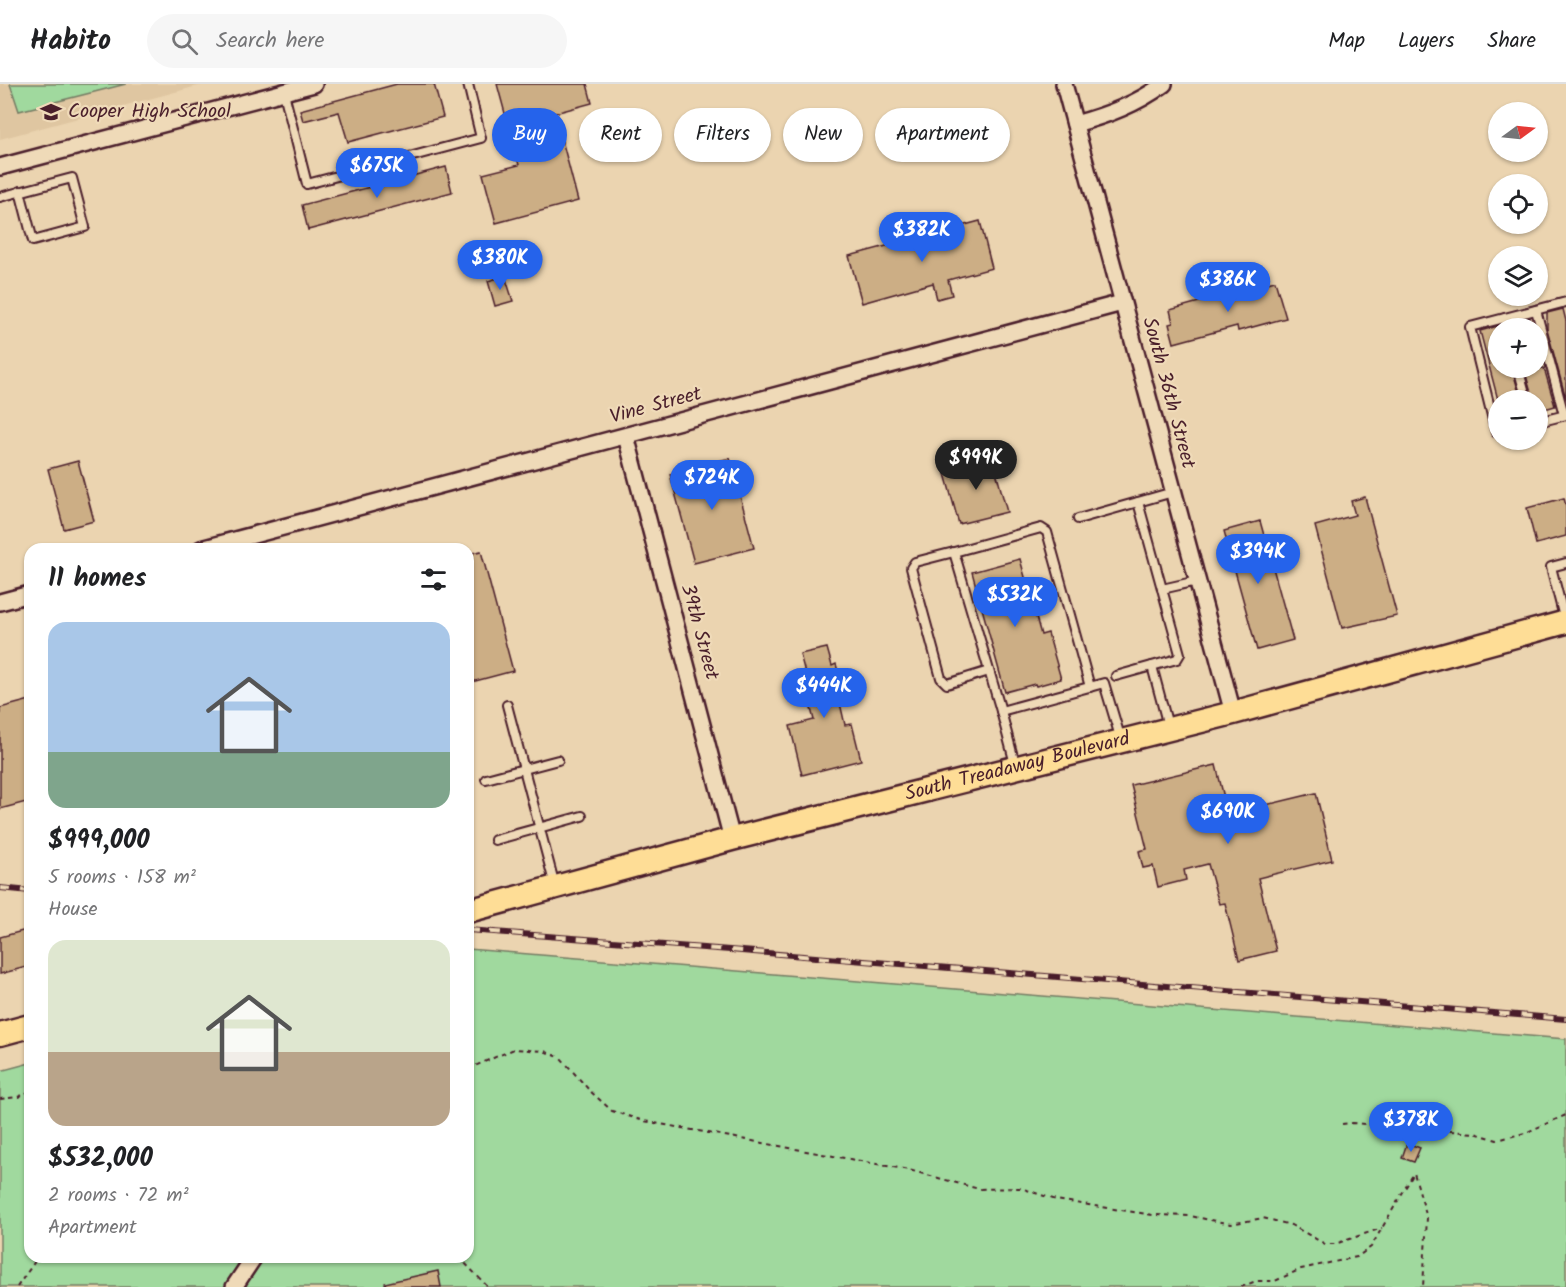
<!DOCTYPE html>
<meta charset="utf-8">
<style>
:root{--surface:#fff;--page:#f6f6f6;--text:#202124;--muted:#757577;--line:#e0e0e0;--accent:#2563eb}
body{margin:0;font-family:Kalam,sans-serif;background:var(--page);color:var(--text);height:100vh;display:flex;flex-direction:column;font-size:22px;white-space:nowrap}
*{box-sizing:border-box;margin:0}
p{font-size:20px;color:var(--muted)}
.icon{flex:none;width:33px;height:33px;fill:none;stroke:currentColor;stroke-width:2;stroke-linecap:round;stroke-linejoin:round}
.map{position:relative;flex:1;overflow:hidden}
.details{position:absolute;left:24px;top:459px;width:450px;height:720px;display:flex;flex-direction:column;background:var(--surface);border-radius:18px;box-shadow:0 2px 4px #0004}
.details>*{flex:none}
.top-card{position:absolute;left:492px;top:24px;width:570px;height:54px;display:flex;gap:12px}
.needle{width:39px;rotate:75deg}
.fabs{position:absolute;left:1488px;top:18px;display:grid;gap:12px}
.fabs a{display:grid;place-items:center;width:60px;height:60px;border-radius:50%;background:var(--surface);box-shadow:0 2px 4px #0004;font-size:30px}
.price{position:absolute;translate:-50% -51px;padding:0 14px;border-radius:21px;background:var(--accent);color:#fff;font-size:20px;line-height:39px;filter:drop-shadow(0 2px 3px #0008)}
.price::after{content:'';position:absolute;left:50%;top:36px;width:18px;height:14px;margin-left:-9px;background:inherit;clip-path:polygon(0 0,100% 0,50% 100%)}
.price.current{background:#222;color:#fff}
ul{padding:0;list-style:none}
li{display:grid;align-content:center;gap:12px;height:318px;padding:0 24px}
li span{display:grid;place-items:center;height:186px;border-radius:18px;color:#555}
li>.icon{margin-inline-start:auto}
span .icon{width:108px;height:108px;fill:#fffc;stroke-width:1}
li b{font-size:26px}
h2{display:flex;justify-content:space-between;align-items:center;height:72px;padding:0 24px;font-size:26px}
.chip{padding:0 21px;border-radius:27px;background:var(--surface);box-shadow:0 2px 4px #0004;font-size:21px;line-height:54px}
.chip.current{background:var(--accent);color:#fff}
header{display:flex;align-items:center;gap:36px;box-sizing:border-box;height:84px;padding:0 30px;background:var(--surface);border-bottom:2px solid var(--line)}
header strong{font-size:28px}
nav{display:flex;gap:33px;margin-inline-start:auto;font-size:21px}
.search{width:420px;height:54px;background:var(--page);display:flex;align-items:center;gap:15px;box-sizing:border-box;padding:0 21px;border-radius:33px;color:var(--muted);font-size:22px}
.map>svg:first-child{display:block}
.built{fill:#dfc6a1}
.green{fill:#a0d99e;stroke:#757c64;stroke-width:1.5}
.building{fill:#ccae85;stroke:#4a1f2b;stroke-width:1.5}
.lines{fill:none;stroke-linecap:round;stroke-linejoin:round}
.lane-casing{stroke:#4a1f2b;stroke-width:12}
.street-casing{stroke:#4a1f2b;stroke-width:20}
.primary-casing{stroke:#4a1f2b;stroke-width:27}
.path{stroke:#4a1f2b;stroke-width:2;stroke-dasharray:4.5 4.5;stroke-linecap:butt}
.lane{stroke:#efdab8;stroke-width:8}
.street{stroke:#efdab8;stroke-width:15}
.primary{stroke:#fedd96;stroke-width:22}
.rail-casing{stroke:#4a1f2b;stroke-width:6}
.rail{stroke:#efdab8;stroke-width:4;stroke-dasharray:11;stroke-linecap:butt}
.labels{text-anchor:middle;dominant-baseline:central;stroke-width:4.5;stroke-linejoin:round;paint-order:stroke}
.poi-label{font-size:20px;fill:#4a1f2b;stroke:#efdab8;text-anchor:start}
.street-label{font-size:20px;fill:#4a1f2b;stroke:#efdab8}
</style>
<header>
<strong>Habito</strong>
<div class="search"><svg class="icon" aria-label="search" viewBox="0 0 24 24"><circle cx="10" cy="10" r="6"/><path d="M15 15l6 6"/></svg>Search here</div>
<nav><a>Map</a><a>Layers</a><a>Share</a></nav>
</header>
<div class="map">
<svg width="1566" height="1203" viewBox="0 0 1566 1203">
<rect width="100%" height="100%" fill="#ebd4b0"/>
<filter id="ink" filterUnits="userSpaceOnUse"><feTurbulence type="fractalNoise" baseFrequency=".0167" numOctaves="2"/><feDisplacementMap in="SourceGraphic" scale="12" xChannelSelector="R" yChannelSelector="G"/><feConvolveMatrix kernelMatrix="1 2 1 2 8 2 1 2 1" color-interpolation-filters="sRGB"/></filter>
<g filter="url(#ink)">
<path class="built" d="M 0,0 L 205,0 L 0,55 Z"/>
<g class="green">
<path d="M 10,0 L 126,0 L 19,27 Z"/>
<path d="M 468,865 L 1566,955 L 1566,1203 L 0,1203 L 0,987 L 30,979 L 30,1173 L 468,1173 Z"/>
</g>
<g class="building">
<path d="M 397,0 L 434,0 L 443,33 L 348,58 L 339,28 L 303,37 L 300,26 Z"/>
<path d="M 497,0 L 587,0 L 592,19 L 555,29 L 578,117 L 496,139 L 483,90 L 519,81 Z"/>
<path d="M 446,83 L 452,108 L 308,146 L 302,121 Z"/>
<path d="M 980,137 L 992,184 L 948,196 L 952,211 L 937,215 L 933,199 L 862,219 L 849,172 Z"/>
<path d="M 505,192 L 513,217 L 495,222 L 488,197 Z"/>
<path d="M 1275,197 L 1286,234 L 1238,247 L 1237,242 L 1174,259 L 1169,240 L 1173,239 L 1170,226 Z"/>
<path d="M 1563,225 L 1566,237 L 1566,315 L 1547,245 L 1547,229 Z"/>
<path d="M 1530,234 L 1533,244 L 1514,244 L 1513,238 Z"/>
<path d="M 1498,242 L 1498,284 L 1512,284 L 1521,316 L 1498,316 L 1480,247 Z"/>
<path d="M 1524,284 L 1544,284 L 1555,322 L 1538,327 L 1538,316 L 1533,316 Z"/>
<path d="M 992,373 L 1007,428 L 959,440 L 944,386 Z"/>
<path d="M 730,374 L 754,464 L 694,479 L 670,390 Z"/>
<path d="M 78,377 L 94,437 L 64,445 L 48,385 Z"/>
<path d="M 1365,413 L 1397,532 L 1342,544 L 1315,442 L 1355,431 L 1351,417 Z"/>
<path d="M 1564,414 L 1566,422 L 1566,452 L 1536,460 L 1527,424 Z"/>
<path d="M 1260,437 L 1293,556 L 1257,566 L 1224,447 Z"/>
<path d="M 481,467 L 513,587 L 468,599 L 468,470 Z"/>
<path d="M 1020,475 L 1041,551 L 1048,549 L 1061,595 L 1036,602 L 1035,600 L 1005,608 L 972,488 Z"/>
<path d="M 827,564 L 832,582 L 836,580 L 843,605 L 837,606 L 845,641 L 852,640 L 861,676 L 802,691 L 790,642 L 814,636 L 802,590 L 805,589 L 800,570 Z"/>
<path d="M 30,616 L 30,717 L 0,725 L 0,624 Z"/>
<path d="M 1216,681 L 1228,730 L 1316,709 L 1332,776 L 1258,794 L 1276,867 L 1239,876 L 1225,819 L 1219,820 L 1208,780 L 1184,786 L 1186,796 L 1158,803 L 1153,782 L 1143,784 L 1139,767 L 1147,765 L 1131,701 Z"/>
<path d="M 30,845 L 30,882 L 0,890 L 0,853 Z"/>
<path d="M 1407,1059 L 1420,1064 L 1414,1078 L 1402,1074 Z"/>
<path d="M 438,1187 L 441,1203 L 386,1203 L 385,1199 Z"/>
</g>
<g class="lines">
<defs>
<g id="lane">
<path d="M 284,9 L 307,100 L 481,54 L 468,0"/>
<path d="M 0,113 L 72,94 L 85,143 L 33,157 L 20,107"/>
<path d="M 1536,226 L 1564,331"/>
<path d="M 1505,234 L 1508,244"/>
<path d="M 1518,284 L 1527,316"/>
<path d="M 1538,338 L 1566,331"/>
<path d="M 1498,348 L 1496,348 L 1470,243 L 1566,218"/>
<path d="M 1078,435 L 1173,408"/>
<path d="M 954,468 L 915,478 L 911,484 L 941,594 L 947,600 L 989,587"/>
<path d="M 1162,505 L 1197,497"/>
<path d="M 1565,537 L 1551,483 L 1566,479"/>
<path d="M 1152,582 L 1168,642"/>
<path d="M 1116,592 L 1177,575 L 1180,570 L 1138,418"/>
<path d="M 507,621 L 555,802"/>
<path d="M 1001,627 L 954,468 L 1041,444 L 1047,448 L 1090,603"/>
<path d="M 1015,680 L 1001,627 L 1104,599 L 1121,656"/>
<path d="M 486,695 L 558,676"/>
<path d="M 495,756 L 582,732"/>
</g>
<g id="street">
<path d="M 1064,0 L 1233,629"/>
<path d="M 1075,40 C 1108,31 1137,20 1164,0"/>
<path d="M 0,83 L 314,0"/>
<path d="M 626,352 L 732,755"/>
<path d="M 201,465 L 1122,219"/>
<path d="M 0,518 L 30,510"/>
<path d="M 234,1203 L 254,1173"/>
</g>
<g id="primary">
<path id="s1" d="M 468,827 L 732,755 L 1233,629 L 1566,538"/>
<path d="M 0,950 L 30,942"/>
</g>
</defs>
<use href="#lane" class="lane-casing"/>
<use href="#street" class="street-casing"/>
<use href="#primary" class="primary-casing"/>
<g class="path">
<path d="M 468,985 L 514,965 L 544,967 L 561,974 L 589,1006 L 612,1027 L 644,1037 L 909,1086 L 979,1105 L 1021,1104 L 1056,1116 L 1153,1131 L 1190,1132 L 1231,1140 L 1263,1134 L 1291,1141 L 1325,1160 L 1335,1160 L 1382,1144"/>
<path d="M 0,1015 L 18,1013 L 30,1007"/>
<path d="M 1342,1040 L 1353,1039 L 1475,1049 L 1497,1056 L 1525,1049 L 1566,1031"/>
<path d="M 459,1173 L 488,1203"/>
<path d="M 17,1203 L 38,1173"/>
<path d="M 1241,1203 L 1256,1197 L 1275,1197 L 1301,1185 L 1357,1173 L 1371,1163 L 1414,1089 L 1427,1134 L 1423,1203"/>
</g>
<use href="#lane" class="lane"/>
<use href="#street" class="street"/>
<use href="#primary" class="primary"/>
<defs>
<g id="rail">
<path d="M 0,804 L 30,807"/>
<path d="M 468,846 L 730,866 L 1566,935"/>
</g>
</defs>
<use href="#rail" class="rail-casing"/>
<use href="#rail" class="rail"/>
</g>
</g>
<defs>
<symbol id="school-bare" viewBox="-9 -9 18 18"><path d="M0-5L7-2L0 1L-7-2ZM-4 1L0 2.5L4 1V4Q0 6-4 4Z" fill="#4a1f2b" stroke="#efdab8" stroke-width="2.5" paint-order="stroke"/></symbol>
</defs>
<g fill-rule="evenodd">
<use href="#school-bare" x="36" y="13" width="30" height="30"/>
</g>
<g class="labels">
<g class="poi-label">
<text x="68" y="28">Cooper High School</text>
</g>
<g class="street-label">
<text transform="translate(1168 309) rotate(75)">South 36th Street</text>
<text transform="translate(656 322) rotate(-15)">Vine Street</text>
<text transform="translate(699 548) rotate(75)">39th Street</text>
<text stroke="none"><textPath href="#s1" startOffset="568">South Treadaway Boulevard</textPath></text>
</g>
</g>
</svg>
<div class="fabs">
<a><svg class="needle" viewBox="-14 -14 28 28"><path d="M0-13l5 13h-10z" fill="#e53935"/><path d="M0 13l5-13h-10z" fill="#757577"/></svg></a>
<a><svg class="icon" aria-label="locate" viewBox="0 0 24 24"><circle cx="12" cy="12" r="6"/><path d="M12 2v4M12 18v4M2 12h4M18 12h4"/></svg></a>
<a><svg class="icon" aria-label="layers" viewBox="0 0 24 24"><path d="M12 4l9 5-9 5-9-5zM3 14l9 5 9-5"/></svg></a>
<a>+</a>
<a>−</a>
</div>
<b class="price" style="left:377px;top:115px">$675K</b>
<b class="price" style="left:922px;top:179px">$382K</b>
<b class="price" style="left:500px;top:207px">$380K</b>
<b class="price" style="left:1228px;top:229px">$386K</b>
<b class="price current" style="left:976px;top:407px">$999K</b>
<b class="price" style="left:712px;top:427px">$724K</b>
<b class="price" style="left:1258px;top:501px">$394K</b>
<b class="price" style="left:1015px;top:544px">$532K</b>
<b class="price" style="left:824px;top:635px">$444K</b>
<b class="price" style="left:1228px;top:761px">$690K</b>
<b class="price" style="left:1411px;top:1069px">$378K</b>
<div class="top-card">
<a class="chip current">Buy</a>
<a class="chip">Rent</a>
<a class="chip">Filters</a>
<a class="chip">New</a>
<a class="chip">Apartment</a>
</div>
<section class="details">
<h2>11 homes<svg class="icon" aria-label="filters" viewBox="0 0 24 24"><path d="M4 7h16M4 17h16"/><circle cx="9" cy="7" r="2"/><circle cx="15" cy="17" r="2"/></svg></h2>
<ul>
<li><span style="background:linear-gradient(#a9c7e8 70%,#7fa58c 0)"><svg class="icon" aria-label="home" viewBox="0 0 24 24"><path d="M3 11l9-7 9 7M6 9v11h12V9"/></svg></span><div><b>$999,000</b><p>5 rooms · 158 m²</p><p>House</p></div></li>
<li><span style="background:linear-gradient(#dfe7d0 60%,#b9a48a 0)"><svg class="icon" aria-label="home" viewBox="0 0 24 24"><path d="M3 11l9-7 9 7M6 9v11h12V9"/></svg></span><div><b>$532,000</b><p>2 rooms · 72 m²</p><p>Apartment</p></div></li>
</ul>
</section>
</div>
